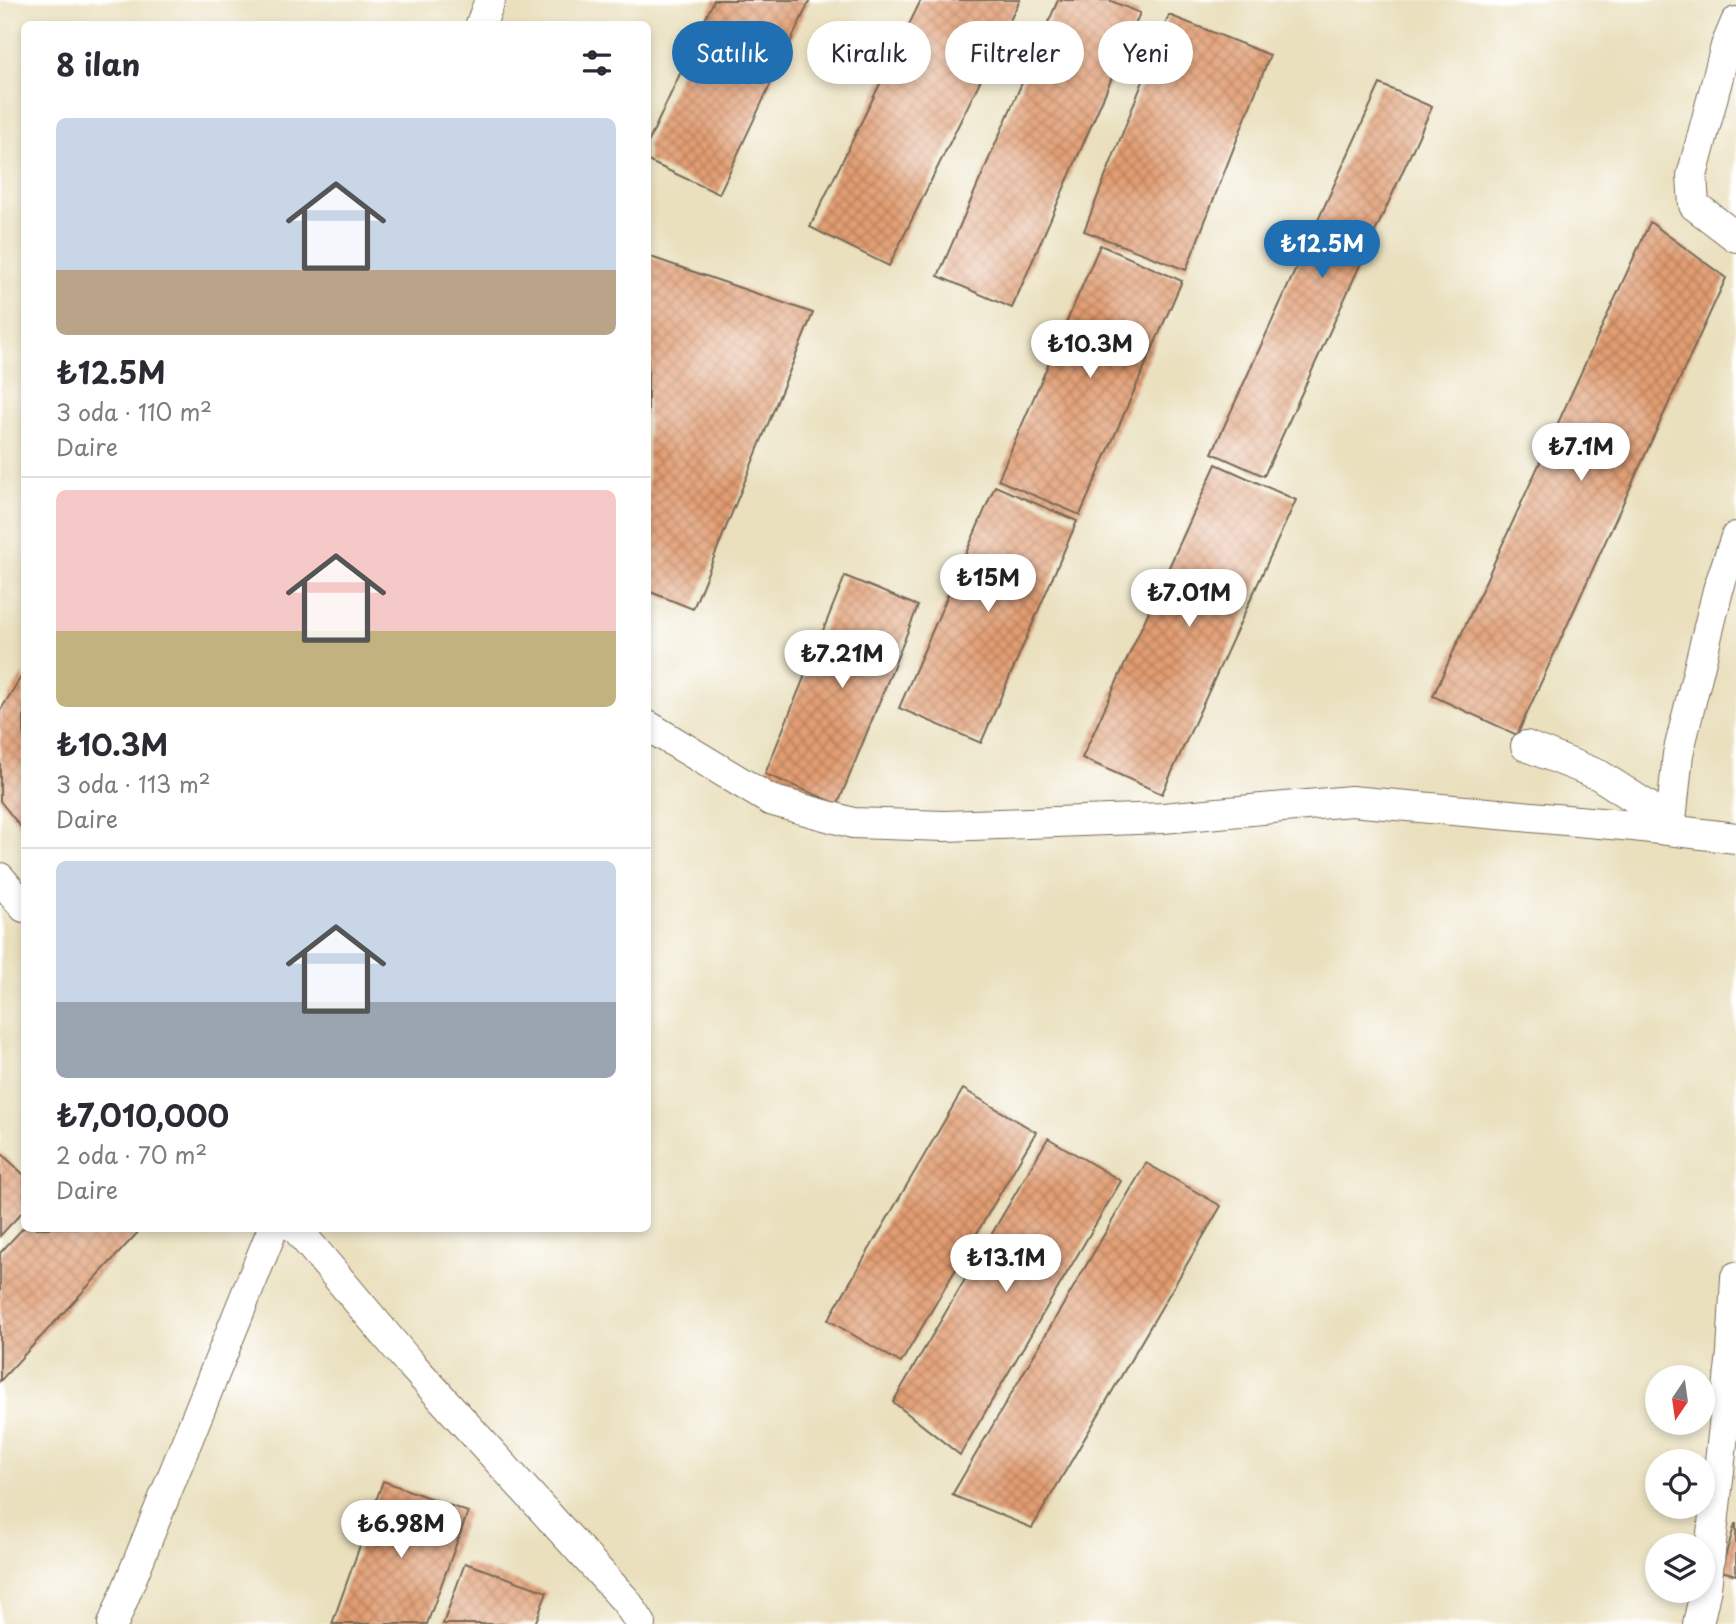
<!DOCTYPE html>
<html lang="tr">
<meta charset="utf-8">
<style>
:root{--surface:#fff;--page:#f2f2f3;--text:#2b2b33;--muted:#7c7c81;--line:#e1e1e2;--accent:#1f6fb2}
body{margin:0;font-family:"Playpen Sans",sans-serif;background:var(--page);color:var(--text);height:100vh;display:flex;flex-direction:column;font-size:26px;white-space:nowrap}
*{box-sizing:border-box;margin:0}
p{font-size:23px;color:var(--muted)}
.icon{flex:none;width:38px;height:38px;fill:none;stroke:currentColor;stroke-width:2;stroke-linecap:round;stroke-linejoin:round}
.map{position:relative;flex:1;overflow:hidden}
.details{position:absolute;left:21px;top:21px;width:630px;height:1211px;display:flex;flex-direction:column;background:var(--surface);border-radius:10px;box-shadow:0 4px 10px #0003}
.details>*{flex:none}
.hud{position:absolute;left:672px;top:21px;width:665px;height:63px;display:flex;gap:14px}
.needle{width:46px;rotate:193deg}
.fabs{position:absolute;left:1645px;top:1365px;display:grid;gap:14px}
.fabs a{display:grid;place-items:center;width:70px;height:70px;border-radius:50%;background:var(--surface);box-shadow:0 4px 10px #0003;font-size:35px}
.price{position:absolute;translate:-50% -60px;padding:0 16px;border-radius:24px;background:#fff;color:#222;font-size:23px;line-height:46px;filter:drop-shadow(0 2px 4px #0008)}
.price::after{content:'';position:absolute;left:50%;top:42px;width:21px;height:16px;margin-left:-10px;background:inherit;clip-path:polygon(0 0,100% 0,50% 100%)}
.price.active{background:var(--accent);color:#fff}
ul{padding:0;list-style:none}
li{display:grid;align-content:center;gap:14px;height:371px;padding:0 35px}
li+li{border-top:2px solid var(--line)}
li span{display:grid;place-items:center;height:217px;border-radius:10px;color:#555}
li>.icon{margin-inline-start:auto}
span .icon{width:126px;height:126px;fill:#fffc;stroke-width:1}
li b{font-size:30px}
h2{display:flex;justify-content:space-between;align-items:center;height:84px;padding:0 35px;font-size:30px}
.pill{padding:0 24px;border-radius:32px;background:var(--surface);box-shadow:0 4px 10px #0003;font-size:24px;line-height:63px}
.pill.active{background:var(--accent);color:#fff}
.map>svg:first-child{display:block}
.building{fill:url(#building-cross-hatch)}
.lines{fill:none;stroke-linecap:round;stroke-linejoin:round}
.street-casing{stroke:#786a56;stroke-width:32}
.street{stroke:#fff;stroke-width:30}
</style>
<div class="map">
<svg width="1736" height="1624" viewBox="0 0 1736 1624">
<defs>
<pattern id="building-cross-hatch" width="8" height="8" patternUnits="userSpaceOnUse" patternTransform="scale(1.75)"><rect width="8" height="8" fill="#e29d72"/><path d="M0 0l8 8M0 8l8-8" fill="none" stroke="#b8805d"/></pattern>
</defs>
<rect width="100%" height="100%" fill="#fff"/>
<filter id="ink" filterUnits="userSpaceOnUse"><feTurbulence type="fractalNoise" baseFrequency=".0143" numOctaves="2"/><feDisplacementMap in="SourceGraphic" scale="14" xChannelSelector="R" yChannelSelector="G"/><feConvolveMatrix kernelMatrix="1 2 1 2 8 2 1 2 1" color-interpolation-filters="sRGB"/></filter>
<filter id="wash" filterUnits="userSpaceOnUse"><feTurbulence type="fractalNoise" baseFrequency=".00686" numOctaves="4" result="noise"/><feDisplacementMap in="SourceGraphic" scale="28" xChannelSelector="R" yChannelSelector="G"/><feGaussianBlur stdDeviation="1.57" result="paint"/><feColorMatrix in="noise" values="0 0 0 0 0 0 0 0 0 0 0 0 0 0 0 0 0 1.4 0 .05"/><feComposite in="paint" operator="in"/></filter>
<g filter="url(#wash)">
<rect width="100%" height="100%" fill="#eae0be"/>
<g id="blocks">
<g class="building">
<path d="M 714,0 L 810,0 L 719,194 L 648,161 L 648,143 Z"/>
<path d="M 921,0 L 1020,0 L 889,266 L 810,227 Z"/>
<path d="M 1058,0 L 1109,0 L 1140,13 L 1012,308 L 938,276 Z"/>
<path d="M 1169,15 L 1270,55 L 1186,270 L 1084,231 Z"/>
<path d="M 1380,84 L 1432,107 L 1264,476 L 1212,453 Z"/>
<path d="M 1650,222 L 1726,278 L 1517,735 L 1433,696 Z"/>
<path d="M 1100,245 L 1182,281 L 1080,515 L 998,480 Z"/>
<path d="M 648,256 L 813,313 L 693,609 L 648,591 Z"/>
<path d="M 1216,464 L 1296,500 L 1162,794 L 1082,758 Z"/>
<path d="M 995,486 L 1077,521 L 981,743 L 899,708 Z"/>
<path d="M 845,576 L 918,606 L 838,804 L 765,774 Z"/>
<path d="M 24,672 L 24,831 L 0,801 L 0,711 Z"/>
<path d="M 963,1089 L 1036,1132 L 901,1363 L 828,1320 Z"/>
<path d="M 1048,1138 L 1121,1181 L 960,1455 L 893,1402 Z"/>
<path d="M 0,1152 L 24,1175 L 24,1210 L 0,1236 Z"/>
<path d="M 1146,1163 L 1221,1206 L 1032,1528 L 952,1495 Z"/>
<path d="M 23,1228 L 142,1228 L 0,1381 L 0,1253 Z"/>
<path d="M 383,1481 L 468,1512 L 427,1624 L 332,1624 Z"/>
<path d="M 1735,1524 L 1736,1524 L 1736,1575 L 1721,1571 Z"/>
<path d="M 465,1563 L 547,1592 L 535,1624 L 443,1624 Z"/>
</g>
</g>
</g>
<g filter="url(#ink)">
<use href="#blocks" fill-opacity="0" stroke="#786a56" stroke-width="2"/>
<g class="lines">
<defs>
<g id="street">
<path d="M 1736,22 L 1726,46 L 1692,176 L 1694,205 L 1736,237"/>
<path d="M 481,24 L 490,0"/>
<path d="M 648,726 L 770,800 L 853,823 L 945,826 L 1163,818 L 1351,801 L 1634,826 L 1736,838"/>
<path d="M 1526,746 L 1599,775 L 1649,807 L 1670,830 L 1678,754 L 1718,590 L 1736,537"/>
<path d="M 0,878 L 24,907"/>
<path d="M 296,1228 L 408,1361 L 626,1601 L 641,1624"/>
<path d="M 113,1624 L 273,1228"/>
<path d="M 1698,1624 L 1706,1588 L 1732,1353 L 1736,1277"/>
</g>
</defs>
<use href="#street" class="street-casing"/>
<use href="#street" class="street"/>
</g>
</g>
</svg>
<div class="fabs">
<a><svg class="needle" viewBox="-14 -14 28 28"><path d="M0-13l5 13h-10z" fill="#e53935"/><path d="M0 13l5-13h-10z" fill="#7c7c81"/></svg></a>
<a><svg class="icon" aria-label="locate" viewBox="0 0 24 24"><circle cx="12" cy="12" r="6"/><path d="M12 2v4M12 18v4M2 12h4M18 12h4"/></svg></a>
<a><svg class="icon" aria-label="layers" viewBox="0 0 24 24"><path d="M12 4l9 5-9 5-9-5zM3 14l9 5 9-5"/></svg></a>
</div>
<b class="price active" style="left:1322px;top:280px">₺12.5M</b>
<b class="price" style="left:1090px;top:380px">₺10.3M</b>
<b class="price" style="left:1581px;top:483px">₺7.1M</b>
<b class="price" style="left:988px;top:614px">₺15M</b>
<b class="price" style="left:1189px;top:629px">₺7.01M</b>
<b class="price" style="left:842px;top:690px">₺7.21M</b>
<b class="price" style="left:1006px;top:1294px">₺13.1M</b>
<b class="price" style="left:401px;top:1560px">₺6.98M</b>
<div class="hud">
<a class="pill active">Satılık</a>
<a class="pill">Kiralık</a>
<a class="pill">Filtreler</a>
<a class="pill">Yeni</a>
</div>
<section class="details">
<h2>8 ilan<svg class="icon" aria-label="filters" viewBox="0 0 24 24"><path d="M4 7h16M4 17h16"/><circle cx="9" cy="7" r="2"/><circle cx="15" cy="17" r="2"/></svg></h2>
<ul>
<li><span style="background:linear-gradient(#c9d6e8 70%,#b9a48a 0)"><svg class="icon" aria-label="home" viewBox="0 0 24 24"><path d="M3 11l9-7 9 7M6 9v11h12V9"/></svg></span><div><b>₺12.5M</b><p>3 oda · 110 m²</p><p>Daire</p></div></li>
<li><span style="background:linear-gradient(#f6c9c9 65%,#c2b280 0)"><svg class="icon" aria-label="home" viewBox="0 0 24 24"><path d="M3 11l9-7 9 7M6 9v11h12V9"/></svg></span><div><b>₺10.3M</b><p>3 oda · 113 m²</p><p>Daire</p></div></li>
<li><span style="background:linear-gradient(#c9d6e8 65%,#9aa5b1 0)"><svg class="icon" aria-label="home" viewBox="0 0 24 24"><path d="M3 11l9-7 9 7M6 9v11h12V9"/></svg></span><div><b>₺7,010,000</b><p>2 oda · 70 m²</p><p>Daire</p></div></li>
</ul>
</section>
</div>
